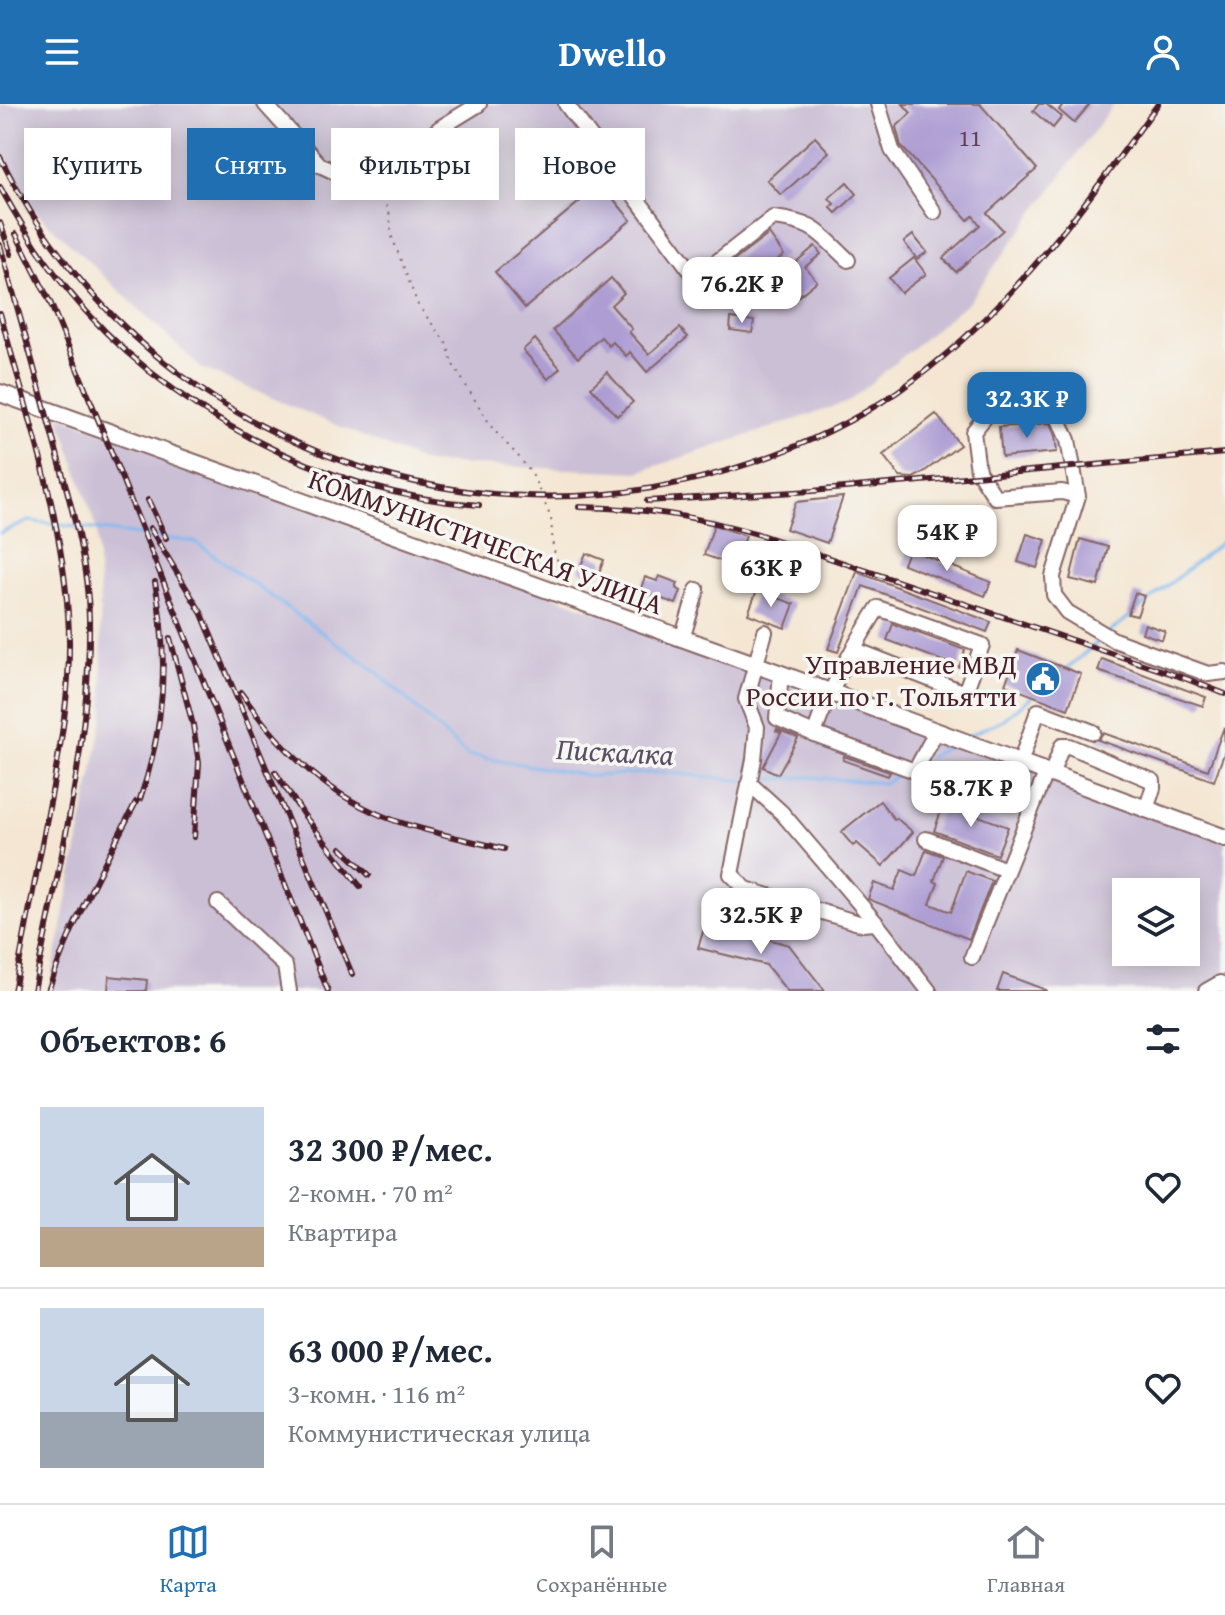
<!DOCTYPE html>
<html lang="ru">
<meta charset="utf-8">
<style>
:root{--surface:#fff;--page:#f2f2f3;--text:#1f2937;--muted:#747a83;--line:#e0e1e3;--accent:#1f6fb2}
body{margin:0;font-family:"Gentium Book Plus",serif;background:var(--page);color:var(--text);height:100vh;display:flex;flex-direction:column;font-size:30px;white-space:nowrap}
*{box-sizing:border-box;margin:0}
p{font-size:26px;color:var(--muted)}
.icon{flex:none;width:44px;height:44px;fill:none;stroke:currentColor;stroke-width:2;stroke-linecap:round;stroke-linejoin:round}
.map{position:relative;height:887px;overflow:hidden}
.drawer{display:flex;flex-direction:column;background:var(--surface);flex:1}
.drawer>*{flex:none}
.top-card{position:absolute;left:24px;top:24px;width:800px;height:72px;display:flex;gap:16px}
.tools{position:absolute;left:1112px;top:774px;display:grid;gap:16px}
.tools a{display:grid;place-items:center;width:88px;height:88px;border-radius:0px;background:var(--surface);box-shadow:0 4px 20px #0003;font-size:40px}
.price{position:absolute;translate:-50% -68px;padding:0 18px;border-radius:16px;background:#fff;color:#222;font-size:26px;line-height:52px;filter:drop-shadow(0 2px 4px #0008)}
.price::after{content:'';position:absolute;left:50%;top:48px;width:24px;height:18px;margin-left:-12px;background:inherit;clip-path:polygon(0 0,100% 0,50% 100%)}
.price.current{background:var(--accent);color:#fff}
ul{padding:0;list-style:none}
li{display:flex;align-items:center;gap:24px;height:200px;padding:0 40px}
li+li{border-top:2px solid var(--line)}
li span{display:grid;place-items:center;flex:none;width:224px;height:160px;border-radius:0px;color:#555}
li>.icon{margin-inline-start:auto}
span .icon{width:96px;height:96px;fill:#fffc;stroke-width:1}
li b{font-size:34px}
h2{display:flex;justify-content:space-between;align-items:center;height:96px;padding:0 40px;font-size:34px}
.pill{padding:0 28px;border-radius:0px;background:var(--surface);box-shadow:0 4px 20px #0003;font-size:28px;line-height:72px}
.pill.current{background:var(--accent);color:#fff}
header{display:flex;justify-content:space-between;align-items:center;height:104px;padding:0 40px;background:var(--accent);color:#fff;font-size:36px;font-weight:800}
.tab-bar{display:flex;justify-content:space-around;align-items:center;height:112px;border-top:2px solid var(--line);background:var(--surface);font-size:22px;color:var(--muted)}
.tab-bar a{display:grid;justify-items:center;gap:4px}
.tab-bar .current{color:var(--accent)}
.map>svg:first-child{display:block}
.industrial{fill:#cbbfd5;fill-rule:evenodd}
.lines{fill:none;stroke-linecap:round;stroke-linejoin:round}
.stream{stroke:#81b9f1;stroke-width:3}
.building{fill:#ad9dd3}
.minor-casing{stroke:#866565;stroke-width:18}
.major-casing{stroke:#866565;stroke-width:20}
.path{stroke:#866565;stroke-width:2;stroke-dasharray:2 6;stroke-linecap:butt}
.minor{stroke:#fff;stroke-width:14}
.major{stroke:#fff;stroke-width:16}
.rail-casing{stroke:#4a1f2b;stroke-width:6}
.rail{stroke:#f6f6f2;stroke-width:3;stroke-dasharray:9;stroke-linecap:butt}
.labels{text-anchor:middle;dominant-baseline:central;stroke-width:7;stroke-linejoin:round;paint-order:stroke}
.number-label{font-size:24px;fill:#633e55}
.street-label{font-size:28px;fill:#4a1f2b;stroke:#f6f6f2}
.poi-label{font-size:28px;fill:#4a1f2b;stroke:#f6f6f2;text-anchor:end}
.water-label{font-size:30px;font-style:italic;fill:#5a4d66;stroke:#f6f6f2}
</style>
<header><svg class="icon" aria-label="menu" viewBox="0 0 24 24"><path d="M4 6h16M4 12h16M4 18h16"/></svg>Dwello<svg class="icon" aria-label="person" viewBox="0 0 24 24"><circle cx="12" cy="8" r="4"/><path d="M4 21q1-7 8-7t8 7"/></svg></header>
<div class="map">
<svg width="1225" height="887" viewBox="0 0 1225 887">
<rect width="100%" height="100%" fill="#f6f6f2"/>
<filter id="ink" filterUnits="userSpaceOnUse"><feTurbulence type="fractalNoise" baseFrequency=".0125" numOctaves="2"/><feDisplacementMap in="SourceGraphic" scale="16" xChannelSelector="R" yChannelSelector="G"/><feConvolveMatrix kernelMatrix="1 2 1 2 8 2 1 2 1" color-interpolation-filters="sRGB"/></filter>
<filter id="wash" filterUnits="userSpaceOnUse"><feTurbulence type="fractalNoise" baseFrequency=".006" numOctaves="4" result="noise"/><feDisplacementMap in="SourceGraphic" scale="32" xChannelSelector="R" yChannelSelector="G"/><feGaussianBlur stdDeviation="1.8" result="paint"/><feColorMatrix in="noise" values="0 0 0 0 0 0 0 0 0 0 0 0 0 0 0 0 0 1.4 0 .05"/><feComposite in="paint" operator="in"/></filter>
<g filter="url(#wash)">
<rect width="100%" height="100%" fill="#f4e6d2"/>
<g class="industrial">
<path d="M 0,0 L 1114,0 L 969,197 L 848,298 L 638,368 L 426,359 L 201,264 L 32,104 L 0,44 Z"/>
<path d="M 59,311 L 1225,738 L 1225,887 L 49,887 L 104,610 L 97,427 ZM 1126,788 L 1186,788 L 1186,848 L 1126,848 Z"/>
</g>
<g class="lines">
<g class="stream">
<path d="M 0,429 L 29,417 L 195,438 L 376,567 L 467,651 L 592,672 L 663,668 L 744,677"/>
<path d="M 1109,529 L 1225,435"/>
<path d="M 1066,565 L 1103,534"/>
<path d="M 968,632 L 1004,615 L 1035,590"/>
<path d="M 929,653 L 954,639"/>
<path d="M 756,676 L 808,673 L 884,679 L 901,669"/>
</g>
</g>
<g id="blocks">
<g class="building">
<path d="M 903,0 L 980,0 L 1037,65 L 987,109 L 1003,126 L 956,168 L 943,154 L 980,121 L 973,112 L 968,116 L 901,42 L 896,23 L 911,9 Z"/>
<path d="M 1039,0 L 1046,0 L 1062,13 L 1053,24 L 1033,7 Z"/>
<path d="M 1063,0 L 1090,0 L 1074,19 L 1059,6 Z"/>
<path d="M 815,33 L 829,48 L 781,91 L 767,76 Z"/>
<path d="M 585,42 L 602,65 L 588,75 L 573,52 Z"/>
<path d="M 847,78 L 857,90 L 836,109 L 830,103 L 834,100 L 829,94 Z"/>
<path d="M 601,80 L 631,116 L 525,204 L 495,168 Z"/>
<path d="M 769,130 L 784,151 L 746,179 L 731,159 Z"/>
<path d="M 913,131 L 927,148 L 917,155 L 904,138 Z"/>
<path d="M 815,142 L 821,150 L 805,163 L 817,177 L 795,195 L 784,181 L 768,195 L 762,187 Z"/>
<path d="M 914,154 L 926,170 L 901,189 L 889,174 Z"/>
<path d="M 611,174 L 624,189 L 611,201 L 632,225 L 629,228 L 649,250 L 680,224 L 688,233 L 647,268 L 630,248 L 626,252 L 613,238 L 609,242 L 601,233 L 578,254 L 553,226 Z"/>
<path d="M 731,214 L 754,217 L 752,229 L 730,226 Z"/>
<path d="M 535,235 L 560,264 L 548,275 L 523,246 Z"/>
<path d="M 607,268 L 633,298 L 617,312 L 591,283 Z"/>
<path d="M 936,310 L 960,341 L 921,370 L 913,374 L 900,373 L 883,351 Z"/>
<path d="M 1050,319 L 1055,332 L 1057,348 L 1002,353 L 999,323 Z"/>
<path d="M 843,393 L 827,439 L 786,425 L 796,398 Z"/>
<path d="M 714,421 L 746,432 L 735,462 L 704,451 Z"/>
<path d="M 1027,430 L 1046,436 L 1037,464 L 1018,458 Z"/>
<path d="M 1080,435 L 1108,443 L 1098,482 L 1070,475 Z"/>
<path d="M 909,445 L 991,478 L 985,492 L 903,460 Z"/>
<path d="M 586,449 L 604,456 L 597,473 L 579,466 Z"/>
<path d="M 857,468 L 991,518 L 987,528 L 863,482 L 838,548 L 828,545 Z"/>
<path d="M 659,472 L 678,479 L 676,484 L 681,487 L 676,500 L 640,487 L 645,473 L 657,477 Z"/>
<path d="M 757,486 L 794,500 L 785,524 L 748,510 Z"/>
<path d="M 1135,489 L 1144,492 L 1137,512 L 1128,510 Z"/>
<path d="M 893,520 L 965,546 L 959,563 L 887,536 Z"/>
<path d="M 1145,520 L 1165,527 L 1162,536 L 1142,529 Z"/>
<path d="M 1018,546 L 1081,570 L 1068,605 L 1005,581 Z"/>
<path d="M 1102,555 L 1206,593 L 1203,602 L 1098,567 Z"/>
<path d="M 1224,623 L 1225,647 L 1214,677 L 1098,636 L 1103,629 L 1208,666 Z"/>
<path d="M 777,625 L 798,634 L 778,670 L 763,663 L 781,629 L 776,627 Z"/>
<path d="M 844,652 L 890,668 L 888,672 L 843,656 Z"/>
<path d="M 880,697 L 894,715 L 896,714 L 913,728 L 883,762 L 857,739 L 853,742 L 841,728 Z"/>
<path d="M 944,699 L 1008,723 L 997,751 L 934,727 Z"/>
<path d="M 926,746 L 943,752 L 934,777 L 938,779 L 930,800 L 951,808 L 966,767 L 992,777 L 969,835 L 868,795 L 874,779 L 894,786 L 902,766 L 916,772 Z"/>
<path d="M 706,818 L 789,841 L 825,887 L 787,887 L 766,861 L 698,844 Z"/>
<path d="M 1003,870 L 1046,886 L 1046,887 L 997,887 Z"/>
<path d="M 109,872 L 147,876 L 146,887 L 108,887 Z"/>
</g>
</g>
</g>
<g filter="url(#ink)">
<use href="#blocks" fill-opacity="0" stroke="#866565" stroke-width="2"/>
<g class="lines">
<defs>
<g id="minor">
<path d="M 265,0 L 320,61 L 339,70 L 364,71 L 391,64 L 440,24 L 479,0"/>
<path d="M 566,0 L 696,174 L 773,114 C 816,119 818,128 848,156"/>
<path d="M 878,0 L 892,46 L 934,108"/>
<path d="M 1078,392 L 1068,336 L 1055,306 L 1023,287 L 997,298 L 973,328 L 978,367 L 995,393 L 1062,388 L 1078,392 L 1053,472 L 1054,491 L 1067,508 L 1114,536 L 1208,570 L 1225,568"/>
<path d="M 765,528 L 746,595 L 757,623 L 754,655 L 731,770 L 746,785 L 862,820 L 876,819"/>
<path d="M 682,535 L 697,486"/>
<path d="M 781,570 L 777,614 L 814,630 C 831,582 851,547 878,504 L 982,541 L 965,589 L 853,545"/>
<path d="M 814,630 L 915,667 L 936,628"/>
<path d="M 1020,659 L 1038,607 L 1093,628"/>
<path d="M 1051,671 L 1062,642 L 1069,642 L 1153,677 L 1153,684 L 1146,706"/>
<path d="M 749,679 L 782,709 L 876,819 L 929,887"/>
<path d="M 926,735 L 1006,766"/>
<path d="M 218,799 L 285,862 L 289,887"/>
<path d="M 972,853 L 1046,669"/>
<path d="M 1206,887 L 1220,879 L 1225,882"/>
</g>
<path id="major" d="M 0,289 L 754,560 L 1225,734"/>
</defs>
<use href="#minor" class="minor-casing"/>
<use href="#major" class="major-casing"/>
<path class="path" d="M 372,82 L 389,106 L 392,133 L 418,201 L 447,240 L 452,259 L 493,325 L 519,353 L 533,372 L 551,414 L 553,444 L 565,478"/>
<use href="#minor" class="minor"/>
<use href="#major" class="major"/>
<defs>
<g id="rail">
<path d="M 0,53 C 138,333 462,459 754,358 C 804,341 853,318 897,288 C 1006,213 1081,106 1158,0"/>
<path d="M 0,83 C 20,119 41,153 67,185 C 162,304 327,392 479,401"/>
<path d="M 0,119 L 11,150"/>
<path d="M 16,130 L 50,198 L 102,325 L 328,887"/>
<path d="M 0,141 C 20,212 39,282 58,353 C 72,405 88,459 89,514 C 91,639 58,764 34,887"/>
<path d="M 0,209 C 27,308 61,408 68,510 C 73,579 60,647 47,714 C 36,772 25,829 14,887"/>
<path d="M 148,396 L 166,434"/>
<path d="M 647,397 L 812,387 L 1225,349"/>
<path d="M 579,403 C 646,404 694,412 758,430 L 1187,575 L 1225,590"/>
<path d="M 150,424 L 202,510 L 352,870"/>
<path d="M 170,534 L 193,621 L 199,659 L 194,733"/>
<path d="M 241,589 C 281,646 329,694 396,717 C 431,729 469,736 504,745"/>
<path d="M 275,668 L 303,710 L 360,782"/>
<path d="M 140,695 C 165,623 169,553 155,478"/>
<path d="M 341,744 L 369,771"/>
<path d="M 48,887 C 71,820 104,760 136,698"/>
</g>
</defs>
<use href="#rail" class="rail-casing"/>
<use href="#rail" class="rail"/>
</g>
</g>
<defs>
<symbol id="civic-disc" viewBox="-11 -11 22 22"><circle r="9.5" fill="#1f6fb2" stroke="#f6f6f2"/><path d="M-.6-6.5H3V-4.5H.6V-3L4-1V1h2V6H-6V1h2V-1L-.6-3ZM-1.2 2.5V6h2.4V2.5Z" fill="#fff"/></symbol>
</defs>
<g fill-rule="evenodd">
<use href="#civic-disc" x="1023" y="555" width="40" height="40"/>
</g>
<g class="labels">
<g class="number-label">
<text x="970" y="33">11</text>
</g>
<g class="street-label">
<text transform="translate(486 437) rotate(20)">КОММУНИСТИЧЕСКАЯ УЛИЦА</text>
</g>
<g class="poi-label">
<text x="1017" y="559">Управление МВД<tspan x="1017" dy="32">России по г. Тольятти</tspan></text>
</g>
<g class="water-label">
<text transform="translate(615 647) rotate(3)">Пискалка</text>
</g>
</g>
</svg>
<div class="tools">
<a><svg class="icon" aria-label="layers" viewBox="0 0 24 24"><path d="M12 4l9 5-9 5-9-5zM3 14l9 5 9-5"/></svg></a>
</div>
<b class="price" style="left:742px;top:221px">76.2K ₽</b>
<b class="price current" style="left:1027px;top:336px">32.3K ₽</b>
<b class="price" style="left:947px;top:469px">54K ₽</b>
<b class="price" style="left:771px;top:505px">63K ₽</b>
<b class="price" style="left:971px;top:725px">58.7K ₽</b>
<b class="price" style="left:761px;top:852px">32.5K ₽</b>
<div class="top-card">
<a class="pill">Купить</a>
<a class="pill current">Снять</a>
<a class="pill">Фильтры</a>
<a class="pill">Новое</a>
</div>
</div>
<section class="drawer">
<h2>Объектов: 6<svg class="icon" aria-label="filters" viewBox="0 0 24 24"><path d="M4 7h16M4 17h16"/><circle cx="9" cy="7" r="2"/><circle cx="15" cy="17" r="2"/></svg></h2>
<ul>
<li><span style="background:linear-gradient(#c9d6e8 75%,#b9a48a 0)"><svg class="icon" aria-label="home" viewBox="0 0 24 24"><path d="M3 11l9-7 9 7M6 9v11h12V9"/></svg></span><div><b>32 300 ₽/мес.</b><p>2-комн. · 70 m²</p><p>Квартира</p></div><svg class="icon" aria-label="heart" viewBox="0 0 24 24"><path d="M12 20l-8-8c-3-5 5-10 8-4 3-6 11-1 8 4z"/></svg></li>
<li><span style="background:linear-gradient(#c9d6e8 65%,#9aa5b1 0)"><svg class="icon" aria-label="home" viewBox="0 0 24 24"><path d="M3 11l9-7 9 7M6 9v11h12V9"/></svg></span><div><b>63 000 ₽/мес.</b><p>3-комн. · 116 m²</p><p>Коммунистическая улица</p></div><svg class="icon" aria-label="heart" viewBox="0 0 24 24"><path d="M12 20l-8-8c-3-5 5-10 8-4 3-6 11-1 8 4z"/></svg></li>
</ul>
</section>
<nav class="tab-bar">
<a class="current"><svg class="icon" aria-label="map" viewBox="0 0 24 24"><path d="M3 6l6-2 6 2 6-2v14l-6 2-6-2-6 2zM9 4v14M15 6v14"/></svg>Карта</a>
<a><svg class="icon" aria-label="saved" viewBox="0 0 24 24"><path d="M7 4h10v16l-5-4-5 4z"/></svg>Сохранённые</a>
<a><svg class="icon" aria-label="home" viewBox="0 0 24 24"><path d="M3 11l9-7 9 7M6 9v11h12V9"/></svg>Главная</a>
</nav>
